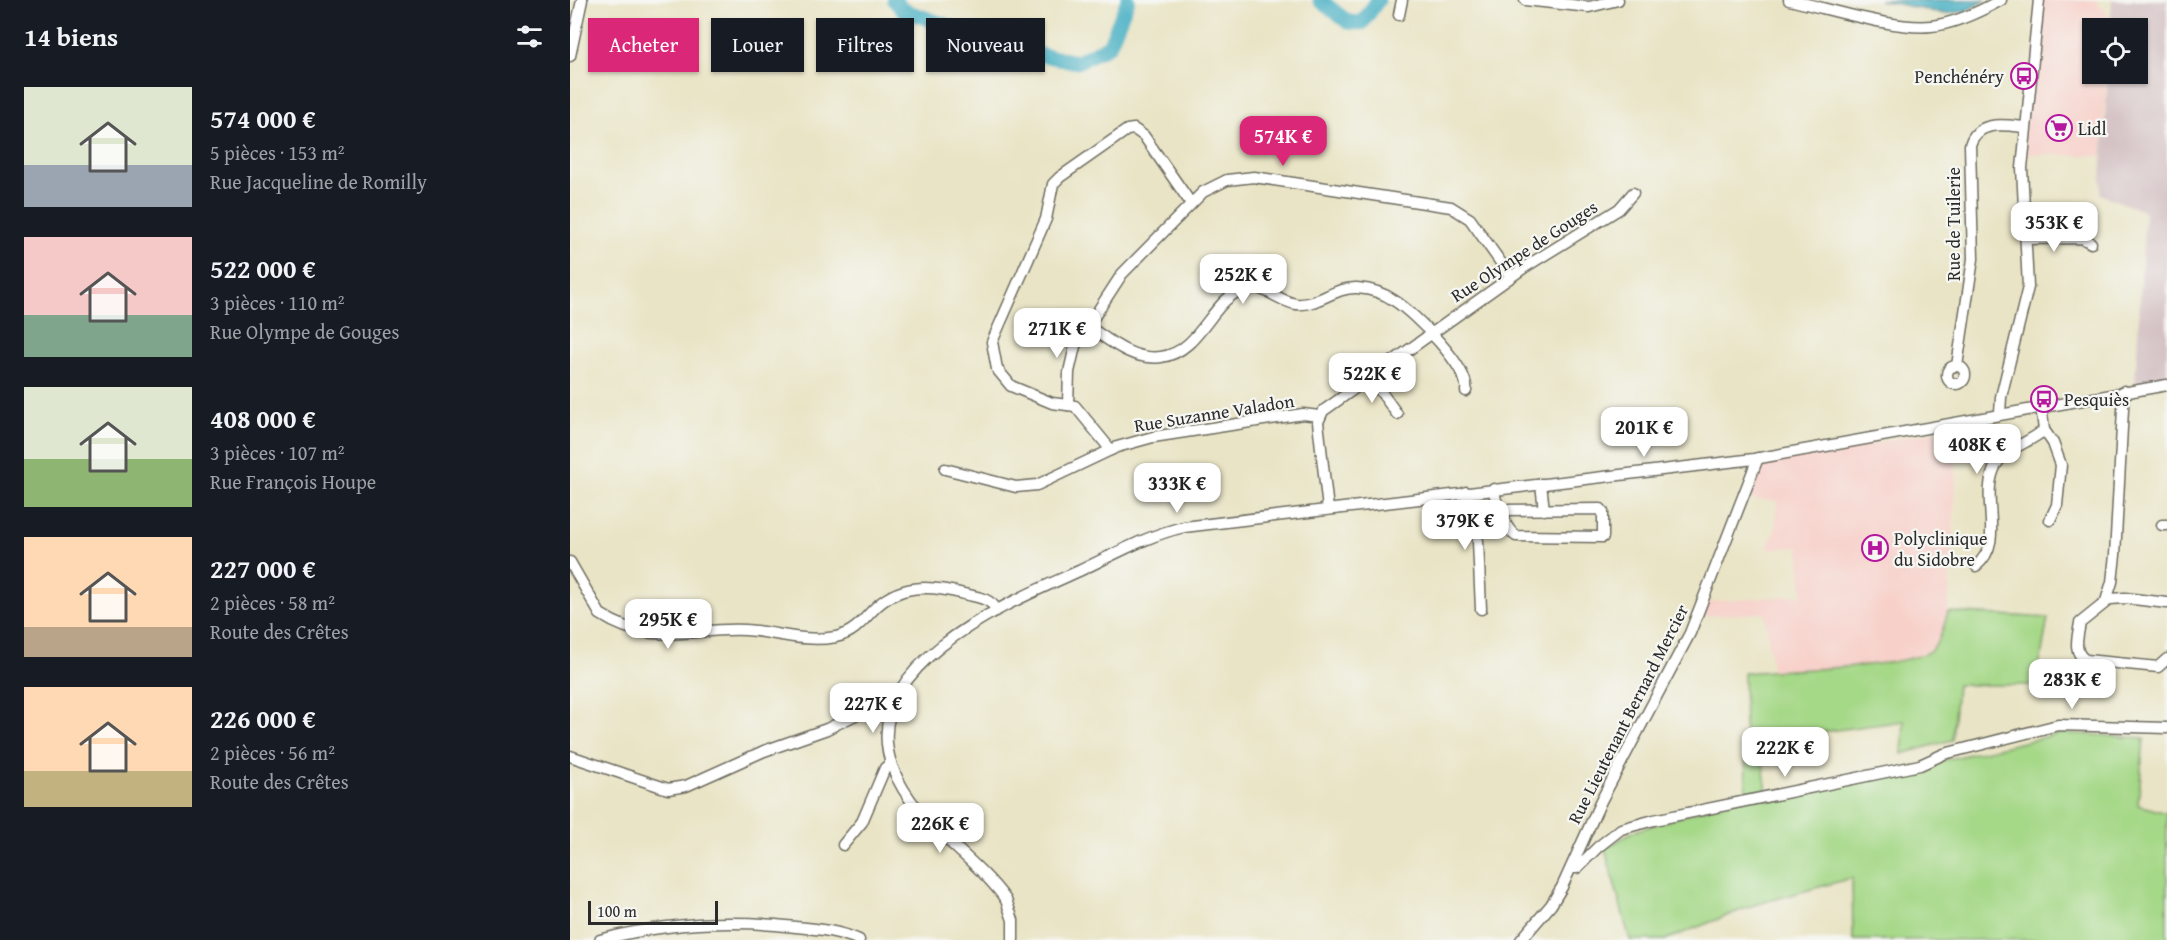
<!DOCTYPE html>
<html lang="fr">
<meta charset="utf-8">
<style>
:root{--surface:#171b24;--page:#242831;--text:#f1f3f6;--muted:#9ea1a6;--accent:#db2777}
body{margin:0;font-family:"Gentium Book Plus",serif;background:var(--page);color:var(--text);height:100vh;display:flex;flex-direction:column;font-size:22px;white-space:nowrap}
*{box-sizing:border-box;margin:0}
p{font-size:20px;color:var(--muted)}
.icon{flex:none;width:33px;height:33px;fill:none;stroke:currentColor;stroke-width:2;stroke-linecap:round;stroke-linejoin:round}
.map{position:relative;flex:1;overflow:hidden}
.drawer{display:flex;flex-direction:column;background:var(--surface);width:570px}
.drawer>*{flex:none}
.banner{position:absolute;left:18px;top:18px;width:570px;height:54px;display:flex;gap:12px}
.buttons{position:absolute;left:1512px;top:18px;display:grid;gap:12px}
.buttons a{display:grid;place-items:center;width:66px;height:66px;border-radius:0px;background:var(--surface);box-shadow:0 2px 4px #0004;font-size:30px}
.scale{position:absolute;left:18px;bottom:15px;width:130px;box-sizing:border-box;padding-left:6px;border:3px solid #2b2b2b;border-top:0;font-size:16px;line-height:21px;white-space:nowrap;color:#2b2b2b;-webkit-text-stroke:4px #f6f6f2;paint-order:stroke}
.price{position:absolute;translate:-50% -51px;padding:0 14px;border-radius:12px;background:#fff;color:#222;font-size:20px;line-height:39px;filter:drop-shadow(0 2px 3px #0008)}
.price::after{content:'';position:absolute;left:50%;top:36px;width:18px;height:14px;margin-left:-9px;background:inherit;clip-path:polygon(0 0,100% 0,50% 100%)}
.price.active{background:var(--accent);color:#fff}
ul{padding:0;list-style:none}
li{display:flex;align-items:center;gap:18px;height:150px;padding:0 24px}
li span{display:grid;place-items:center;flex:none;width:168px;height:120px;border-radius:0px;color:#555}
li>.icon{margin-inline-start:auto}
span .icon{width:72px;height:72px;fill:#fffc;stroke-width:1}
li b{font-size:26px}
h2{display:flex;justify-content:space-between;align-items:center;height:72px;padding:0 24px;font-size:26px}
.pill{padding:0 21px;border-radius:0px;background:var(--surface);box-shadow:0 2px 4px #0004;font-size:21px;line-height:54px}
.pill.active{background:var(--accent);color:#fff}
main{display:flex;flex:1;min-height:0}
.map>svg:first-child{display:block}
.built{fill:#f7d0c9}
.industrial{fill:#d2bec1}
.green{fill:#a5d887;stroke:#688259;stroke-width:1.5}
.water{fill:#44afc3;stroke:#386d77;stroke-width:1.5}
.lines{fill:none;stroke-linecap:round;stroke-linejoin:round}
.river{stroke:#44afc3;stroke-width:15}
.minor-casing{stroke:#6e6c61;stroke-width:13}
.minor{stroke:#fff;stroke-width:10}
.labels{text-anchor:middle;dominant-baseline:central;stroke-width:4.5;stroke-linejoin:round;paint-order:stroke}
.poi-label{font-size:18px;fill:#2b2b2b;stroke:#f6f6f2;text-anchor:start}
.street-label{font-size:18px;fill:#2b2b2b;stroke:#f6f6f2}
</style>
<main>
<section class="drawer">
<h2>14 biens<svg class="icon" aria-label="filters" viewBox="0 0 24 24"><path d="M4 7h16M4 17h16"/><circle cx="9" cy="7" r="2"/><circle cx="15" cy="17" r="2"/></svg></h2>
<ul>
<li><span style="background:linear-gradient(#dfe7d0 65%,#9aa5b1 0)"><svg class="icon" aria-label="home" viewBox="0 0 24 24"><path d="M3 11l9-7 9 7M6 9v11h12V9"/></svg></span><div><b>574 000 €</b><p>5 pièces · 153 m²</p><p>Rue Jacqueline de Romilly</p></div></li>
<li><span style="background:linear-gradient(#f6c9c9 65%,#7fa58c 0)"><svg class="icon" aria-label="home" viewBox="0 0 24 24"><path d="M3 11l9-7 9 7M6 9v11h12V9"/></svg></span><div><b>522 000 €</b><p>3 pièces · 110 m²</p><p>Rue Olympe de Gouges</p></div></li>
<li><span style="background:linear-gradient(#dfe7d0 60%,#8fb573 0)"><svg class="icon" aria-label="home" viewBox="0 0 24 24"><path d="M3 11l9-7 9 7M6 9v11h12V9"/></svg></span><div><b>408 000 €</b><p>3 pièces · 107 m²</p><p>Rue François Houpe</p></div></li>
<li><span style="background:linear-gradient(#ffd9b3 75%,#b9a48a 0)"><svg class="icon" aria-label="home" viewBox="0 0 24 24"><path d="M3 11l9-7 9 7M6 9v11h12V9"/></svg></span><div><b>227 000 €</b><p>2 pièces · 58 m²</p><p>Route des Crêtes</p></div></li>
<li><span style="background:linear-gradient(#ffd9b3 70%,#c2b280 0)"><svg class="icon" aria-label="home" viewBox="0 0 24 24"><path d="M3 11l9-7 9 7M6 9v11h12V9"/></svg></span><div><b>226 000 €</b><p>2 pièces · 56 m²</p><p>Route des Crêtes</p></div></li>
</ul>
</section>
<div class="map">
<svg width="1597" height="940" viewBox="0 0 1597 940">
<rect width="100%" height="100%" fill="#f6f6f2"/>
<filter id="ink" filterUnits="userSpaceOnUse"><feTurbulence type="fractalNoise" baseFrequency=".0167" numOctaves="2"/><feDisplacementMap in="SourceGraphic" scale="12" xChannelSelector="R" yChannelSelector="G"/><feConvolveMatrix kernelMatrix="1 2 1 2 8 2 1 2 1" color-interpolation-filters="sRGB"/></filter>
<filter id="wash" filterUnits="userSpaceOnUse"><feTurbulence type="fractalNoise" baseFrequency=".008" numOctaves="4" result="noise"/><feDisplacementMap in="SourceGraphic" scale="24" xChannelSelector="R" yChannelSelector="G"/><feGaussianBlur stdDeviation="1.35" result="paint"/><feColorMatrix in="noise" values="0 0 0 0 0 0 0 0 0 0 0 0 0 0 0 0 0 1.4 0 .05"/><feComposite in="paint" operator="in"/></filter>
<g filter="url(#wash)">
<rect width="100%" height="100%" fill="#e9e4c5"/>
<g class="built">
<path d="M 1469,0 L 1528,0 L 1528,5 L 1538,12 L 1538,28 L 1522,28 L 1522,74 L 1536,74 L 1532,156 L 1452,154 Z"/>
<path d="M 1389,427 L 1378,612 L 1368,642 L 1362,649 L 1345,657 L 1292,666 L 1202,670 L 1195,613 L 1132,616 L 1138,602 L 1233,595 L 1229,547 L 1197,549 L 1205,530 L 1207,501 L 1179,499 L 1191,472 L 1199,462 Z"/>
</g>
<path class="industrial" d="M 1542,0 L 1597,0 L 1597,381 L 1565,385 L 1575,212 L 1530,194 L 1538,74 L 1568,74 L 1568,28 L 1540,28 Z"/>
<path class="green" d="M 1378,612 L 1478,618 L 1466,685 L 1387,685 L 1382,740 L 1332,754 L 1334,721 L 1229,735 L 1219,755 L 1193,764 L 1198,800 L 1493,733 L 1574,738 L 1568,805 L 1597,813 L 1597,940 L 1283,940 L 1282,878 L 1184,905 L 1095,940 L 1060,940 L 1035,849 L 1062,832 L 1176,796 L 1174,673 C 1210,669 1338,669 1361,650 C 1371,641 1374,625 1378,612 Z"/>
<path class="water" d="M 1309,0 L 1416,0 L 1395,11 L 1375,14 Z"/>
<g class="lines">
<g class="river">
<path d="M 324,0 L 333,10 L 446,50 L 507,62 L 539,46 L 558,0"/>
<path d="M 750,0 L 778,22 L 792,23 L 808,0"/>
</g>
</g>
</g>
<g filter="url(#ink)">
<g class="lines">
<defs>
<g id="minor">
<path d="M 955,0 L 1019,7 L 1048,0"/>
<path d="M 1219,0 C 1257,8 1325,30 1361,26 C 1384,24 1411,11 1431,0"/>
<path d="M 829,15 L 832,0"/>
<path d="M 0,56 L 12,0"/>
<path d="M 1457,239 L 1512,238 L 1521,243"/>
<path d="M 518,326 C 540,341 563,361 591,357 C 631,352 641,299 674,289 C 694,283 707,301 726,304 C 748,306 764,287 787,288 C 800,289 814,293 825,301 C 844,313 901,369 896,391"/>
<path d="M 1387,366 L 1403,259 L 1400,145 C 1407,120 1434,125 1454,127"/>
<circle cx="1386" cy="375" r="9"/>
<path d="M 801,378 L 827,414"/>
<path d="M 498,405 L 499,372 L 505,346 L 552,274 L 633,192 L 657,180 L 684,177 L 881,207 L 900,219 L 941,277"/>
<path d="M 1471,406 L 1474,430 L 1483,443 L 1491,465 L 1487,505 L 1480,520"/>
<path d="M 1430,413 L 1431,397 L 1458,287 L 1452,168 L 1469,0"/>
<path d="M 541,450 L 505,406 L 482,403 L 441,386 L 427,369 L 422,342 L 476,219 L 483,184 L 490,177 L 557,130 L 564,129 L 574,136 L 620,202"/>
<path d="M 375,469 L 446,487 L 467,485 L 547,447 L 583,437 L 733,414 L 749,416"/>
<path d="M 971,484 L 974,510"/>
<path d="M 924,489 C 925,502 935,529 946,536 L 1033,537 L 1033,512 L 1031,509 L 931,510"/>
<path d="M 896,492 L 908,541 L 911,609"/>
<path d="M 758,509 L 748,422 L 753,411 L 955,267 L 1049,209 L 1063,193"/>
<path d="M 1592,525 L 1597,525"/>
<path d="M 0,562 L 30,614 C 82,648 121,627 176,630 C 206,632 235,643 266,637 C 283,633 291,623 302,611 C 328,583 360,585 394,594 C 406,597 420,598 426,609"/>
<path d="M 1406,566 C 1437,541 1408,497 1426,465 C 1435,448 1460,443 1474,430"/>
<path d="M 1536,601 L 1542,582 L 1545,555 L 1554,391"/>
<path d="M 1597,603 L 1555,598 L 1540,599 L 1510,623 C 1508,636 1502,653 1516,660 L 1588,667 L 1597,659"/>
<path d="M 0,756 L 98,789 L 116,786 L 194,751 L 257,729 L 305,705 L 322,706"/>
<path d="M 273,845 L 292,822 L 315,768 L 321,763"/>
<path d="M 1001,868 L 1007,868 L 1028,847 L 1051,829 L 1084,820 L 1350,765 L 1374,754 L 1488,725 L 1597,728"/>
<path d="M 30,940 C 95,923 159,919 226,927 C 248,929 269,931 289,940"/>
<path d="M 443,940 L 443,920 L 436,900 C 402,852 343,824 322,766 C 286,665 440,602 509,571 C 543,555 578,535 614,527 L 1184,459 L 1597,385"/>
<path d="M 951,940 L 981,905 L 992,887 L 1031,801 L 1120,633 L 1188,458"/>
</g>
</defs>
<use href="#minor" class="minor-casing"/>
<use href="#minor" class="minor"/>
</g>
</g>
<defs>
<symbol id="bus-ring" viewBox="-11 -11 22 22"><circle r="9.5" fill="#f6f6f2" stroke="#b5179e" stroke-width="1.5"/><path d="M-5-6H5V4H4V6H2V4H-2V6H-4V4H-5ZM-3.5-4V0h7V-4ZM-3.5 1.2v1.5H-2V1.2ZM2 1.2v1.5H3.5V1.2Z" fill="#b5179e"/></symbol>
<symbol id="supermarket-ring" viewBox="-11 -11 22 22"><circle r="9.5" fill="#f6f6f2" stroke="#b5179e" stroke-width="1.5"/><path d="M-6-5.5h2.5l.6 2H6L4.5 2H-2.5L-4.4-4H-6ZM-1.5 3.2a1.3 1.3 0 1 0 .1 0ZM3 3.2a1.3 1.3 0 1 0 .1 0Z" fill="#b5179e"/></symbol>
<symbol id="hospital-ring" viewBox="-11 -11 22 22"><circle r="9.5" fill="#f6f6f2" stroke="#b5179e" stroke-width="1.5"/><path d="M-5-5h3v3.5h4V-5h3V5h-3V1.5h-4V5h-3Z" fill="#b5179e"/></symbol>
</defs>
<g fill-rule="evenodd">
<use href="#bus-ring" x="1439" y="61" width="30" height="30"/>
<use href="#supermarket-ring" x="1474" y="113" width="30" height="30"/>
<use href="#bus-ring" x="1459" y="384" width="30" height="30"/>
<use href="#hospital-ring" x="1290" y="533" width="30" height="30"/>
</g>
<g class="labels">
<g class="poi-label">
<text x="1434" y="76" text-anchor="end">Penchénéry</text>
<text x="1508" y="128">Lidl</text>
<text x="1494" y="399">Pesquiès</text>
<text x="1324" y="538">Polyclinique<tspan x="1324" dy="21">du Sidobre</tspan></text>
</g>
<g class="street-label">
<text transform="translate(1383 224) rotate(-90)">Rue de Tuilerie</text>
<text transform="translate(954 251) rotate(-33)">Rue Olympe de Gouges</text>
<text transform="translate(644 413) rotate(-9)">Rue Suzanne Valadon</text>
<text transform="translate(1058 714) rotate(-63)">Rue Lieutenant Bernard Mercier</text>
</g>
</g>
</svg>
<div class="buttons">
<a><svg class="icon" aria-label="locate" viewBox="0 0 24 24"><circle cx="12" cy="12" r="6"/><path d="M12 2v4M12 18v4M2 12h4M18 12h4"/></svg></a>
</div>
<div class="scale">100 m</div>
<b class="price active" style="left:713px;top:167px">574K €</b>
<b class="price" style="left:1484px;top:253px">353K €</b>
<b class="price" style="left:673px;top:305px">252K €</b>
<b class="price" style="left:487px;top:359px">271K €</b>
<b class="price" style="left:802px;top:404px">522K €</b>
<b class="price" style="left:1074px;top:458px">201K €</b>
<b class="price" style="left:1407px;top:475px">408K €</b>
<b class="price" style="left:607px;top:514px">333K €</b>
<b class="price" style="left:895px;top:551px">379K €</b>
<b class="price" style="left:98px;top:650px">295K €</b>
<b class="price" style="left:1502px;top:710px">283K €</b>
<b class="price" style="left:303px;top:734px">227K €</b>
<b class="price" style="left:1215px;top:778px">222K €</b>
<b class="price" style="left:370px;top:854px">226K €</b>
<div class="banner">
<a class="pill active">Acheter</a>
<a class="pill">Louer</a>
<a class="pill">Filtres</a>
<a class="pill">Nouveau</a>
</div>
</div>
</main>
